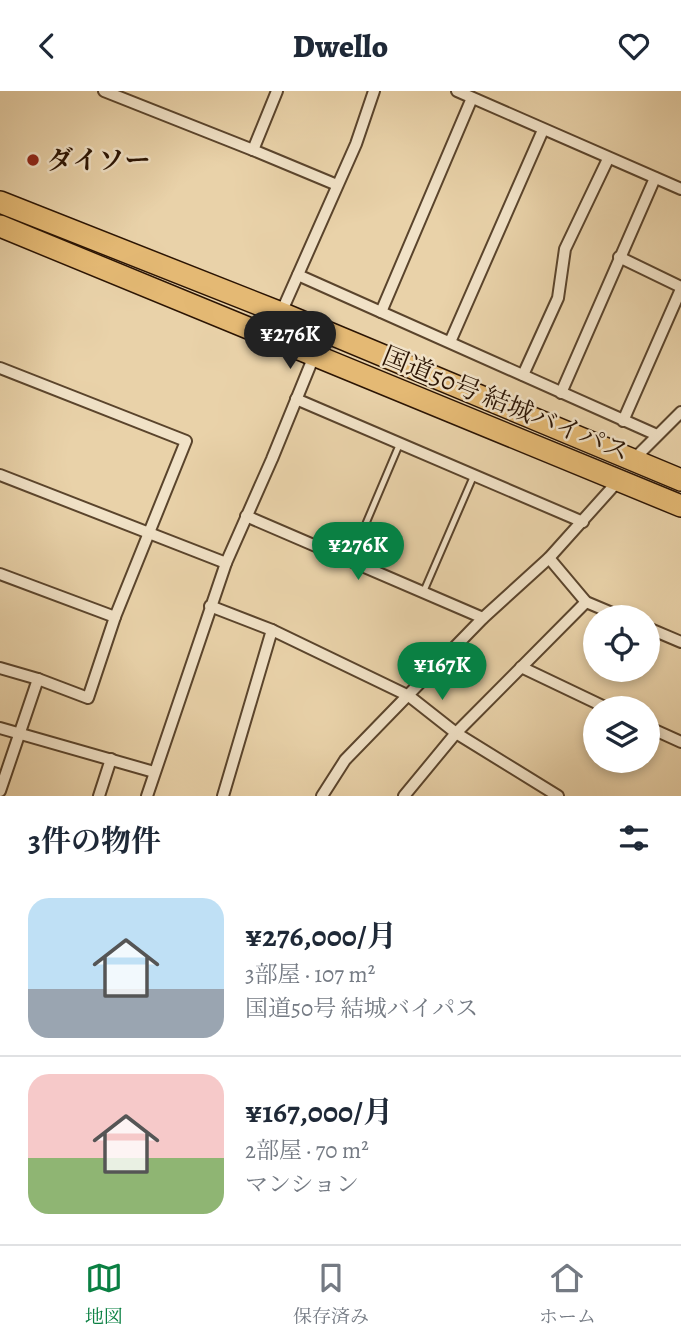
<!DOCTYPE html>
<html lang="ja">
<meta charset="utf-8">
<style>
:root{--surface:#fff;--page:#f2f2f3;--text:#1f2937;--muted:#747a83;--line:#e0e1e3;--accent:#0b8043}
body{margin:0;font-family:Alegreya,"Noto Serif JP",serif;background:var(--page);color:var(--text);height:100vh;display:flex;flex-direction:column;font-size:26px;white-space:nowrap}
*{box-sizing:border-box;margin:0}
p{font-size:23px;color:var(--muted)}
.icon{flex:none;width:38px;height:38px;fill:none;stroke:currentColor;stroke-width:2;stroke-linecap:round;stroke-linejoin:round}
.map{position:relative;height:705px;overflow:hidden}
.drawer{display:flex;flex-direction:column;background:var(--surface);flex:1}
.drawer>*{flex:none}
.tools{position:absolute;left:583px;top:514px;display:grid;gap:14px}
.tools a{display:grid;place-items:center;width:77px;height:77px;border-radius:50%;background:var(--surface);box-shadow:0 4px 10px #0003;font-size:35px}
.price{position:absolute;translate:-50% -60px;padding:0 16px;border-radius:24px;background:var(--accent);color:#fff;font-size:23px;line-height:46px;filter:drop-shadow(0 2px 4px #0008)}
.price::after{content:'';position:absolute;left:50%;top:42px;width:21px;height:16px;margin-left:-10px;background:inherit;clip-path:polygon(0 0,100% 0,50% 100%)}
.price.selected{background:#222;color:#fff}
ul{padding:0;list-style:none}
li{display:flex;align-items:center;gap:21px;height:175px;padding:0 28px}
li+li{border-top:2px solid var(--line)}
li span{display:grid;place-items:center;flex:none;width:196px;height:140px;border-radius:21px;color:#555}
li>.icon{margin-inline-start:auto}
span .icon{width:84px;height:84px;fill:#fffc;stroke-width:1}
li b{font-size:30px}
h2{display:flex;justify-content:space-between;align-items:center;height:84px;padding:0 28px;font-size:30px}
header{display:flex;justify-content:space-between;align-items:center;height:91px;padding:0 28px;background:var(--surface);font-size:32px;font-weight:800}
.menu{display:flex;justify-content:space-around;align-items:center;height:98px;border-top:2px solid var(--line);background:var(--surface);font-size:19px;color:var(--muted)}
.menu a{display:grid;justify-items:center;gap:4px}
.menu .selected{color:var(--accent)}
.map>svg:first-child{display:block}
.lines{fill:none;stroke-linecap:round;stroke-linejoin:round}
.lane-casing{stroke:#5a442c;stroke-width:9}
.street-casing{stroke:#5a442c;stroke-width:14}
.highway-casing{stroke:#2b1403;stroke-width:24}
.lane{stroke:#f1e2c7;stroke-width:5}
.street{stroke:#f1e2c7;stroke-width:10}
.highway{stroke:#e4b974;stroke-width:21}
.poi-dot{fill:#8f2418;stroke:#f1e2c7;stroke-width:2.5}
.labels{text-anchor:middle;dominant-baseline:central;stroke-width:5;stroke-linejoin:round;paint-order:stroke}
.poi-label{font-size:26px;font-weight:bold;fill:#2b1403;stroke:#f1e2c7;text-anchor:start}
.street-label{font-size:26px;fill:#2b1403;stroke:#f1e2c7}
</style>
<header><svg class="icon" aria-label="back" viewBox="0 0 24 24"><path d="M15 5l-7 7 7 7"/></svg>Dwello<svg class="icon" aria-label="heart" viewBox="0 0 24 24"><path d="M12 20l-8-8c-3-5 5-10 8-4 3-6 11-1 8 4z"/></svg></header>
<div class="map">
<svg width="681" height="705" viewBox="0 0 681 705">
<rect width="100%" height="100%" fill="#e9d2a9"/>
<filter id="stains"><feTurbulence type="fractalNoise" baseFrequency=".00286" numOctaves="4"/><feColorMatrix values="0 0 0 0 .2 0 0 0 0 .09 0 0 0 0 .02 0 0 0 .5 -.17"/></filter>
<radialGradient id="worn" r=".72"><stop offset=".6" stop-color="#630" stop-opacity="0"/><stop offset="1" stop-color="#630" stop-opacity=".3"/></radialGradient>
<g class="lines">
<defs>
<g id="lane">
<path d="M 350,470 L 400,352"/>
<path d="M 423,502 L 474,384"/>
</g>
<g id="street">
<path d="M 104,0 L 253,59 L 277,0"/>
<path d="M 457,0 L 681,98"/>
<path d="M 253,59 L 337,94"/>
<path d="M 619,166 L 681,196"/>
<path d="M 298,184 L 657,344"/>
<path d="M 381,221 L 472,7"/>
<path d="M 281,222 L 356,53 L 374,0"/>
<path d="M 450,251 L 543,39"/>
<path d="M 0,277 L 186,350 L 115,526 L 88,607 L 38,588 L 0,577"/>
<path d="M 523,284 L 558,207 L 565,158 L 608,68"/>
<path d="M 561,302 L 655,87"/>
<path d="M 296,308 L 583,431"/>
<path d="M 623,330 L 681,198"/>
<path d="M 632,370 L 681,321"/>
<path d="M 0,384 L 226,472"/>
<path d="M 246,425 L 483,527"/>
<path d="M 549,467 L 586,511 L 624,527"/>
<path d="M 0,483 L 115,526"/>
<path d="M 210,515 L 272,539 L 409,605 L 456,642 L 558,705"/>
<path d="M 648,537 L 681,551"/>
<path d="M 521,576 L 609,618"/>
<path d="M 648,636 L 681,651"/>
<path d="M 0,637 L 154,681"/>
<path d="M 0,700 L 38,588"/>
<path d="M 99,705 L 111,668"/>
<path d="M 147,705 L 226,472 L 272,368 L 314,265"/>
<path d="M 223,705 L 272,539"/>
<path d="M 322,705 L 345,669 L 483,527 L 549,467 L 619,389"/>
<path d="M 404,705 L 456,642 L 586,511"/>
</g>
<g id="highway">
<path d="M 0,111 L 281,222 L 681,389"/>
<path d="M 0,135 L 681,415"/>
</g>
</defs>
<use href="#lane" class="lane-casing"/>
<use href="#street" class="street-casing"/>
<use href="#highway" class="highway-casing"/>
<use href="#lane" class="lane"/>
<use href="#street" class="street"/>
<use href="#highway" class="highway"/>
</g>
<circle class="poi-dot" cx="33" cy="69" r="7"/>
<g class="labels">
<g class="poi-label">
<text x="47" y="69">ダイソー</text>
</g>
<g class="street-label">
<text transform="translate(506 313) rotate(22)">国道50号 結城バイパス</text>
</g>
</g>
<rect width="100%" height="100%" filter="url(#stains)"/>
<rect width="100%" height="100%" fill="url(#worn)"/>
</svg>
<div class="tools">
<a><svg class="icon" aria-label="locate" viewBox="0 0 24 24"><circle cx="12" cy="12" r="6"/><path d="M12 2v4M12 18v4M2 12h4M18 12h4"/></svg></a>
<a><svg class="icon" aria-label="layers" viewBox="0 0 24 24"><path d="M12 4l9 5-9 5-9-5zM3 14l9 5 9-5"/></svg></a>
</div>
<b class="price selected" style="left:290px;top:280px">¥276K</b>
<b class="price" style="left:358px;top:491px">¥276K</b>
<b class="price" style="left:442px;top:611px">¥167K</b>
</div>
<section class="drawer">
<h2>3件の物件<svg class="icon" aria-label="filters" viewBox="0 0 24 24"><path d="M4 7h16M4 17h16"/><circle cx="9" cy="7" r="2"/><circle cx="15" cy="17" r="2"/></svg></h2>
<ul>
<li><span style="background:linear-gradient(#bfe0f5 65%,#9aa5b1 0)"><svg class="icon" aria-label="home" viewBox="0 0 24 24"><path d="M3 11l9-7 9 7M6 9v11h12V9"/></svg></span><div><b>¥276,000/月</b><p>3部屋 · 107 m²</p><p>国道50号 結城バイパス</p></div></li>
<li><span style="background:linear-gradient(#f6c9c9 60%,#8fb573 0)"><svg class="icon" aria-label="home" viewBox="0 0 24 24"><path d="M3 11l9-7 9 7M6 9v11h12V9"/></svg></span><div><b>¥167,000/月</b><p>2部屋 · 70 m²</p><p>マンション</p></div></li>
</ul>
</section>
<nav class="menu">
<a class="selected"><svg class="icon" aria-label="map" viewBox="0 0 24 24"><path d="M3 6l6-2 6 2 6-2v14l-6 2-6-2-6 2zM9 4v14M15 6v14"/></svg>地図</a>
<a><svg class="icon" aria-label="saved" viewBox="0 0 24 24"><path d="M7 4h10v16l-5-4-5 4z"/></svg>保存済み</a>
<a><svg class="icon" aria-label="home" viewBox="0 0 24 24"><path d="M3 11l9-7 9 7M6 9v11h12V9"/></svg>ホーム</a>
</nav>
